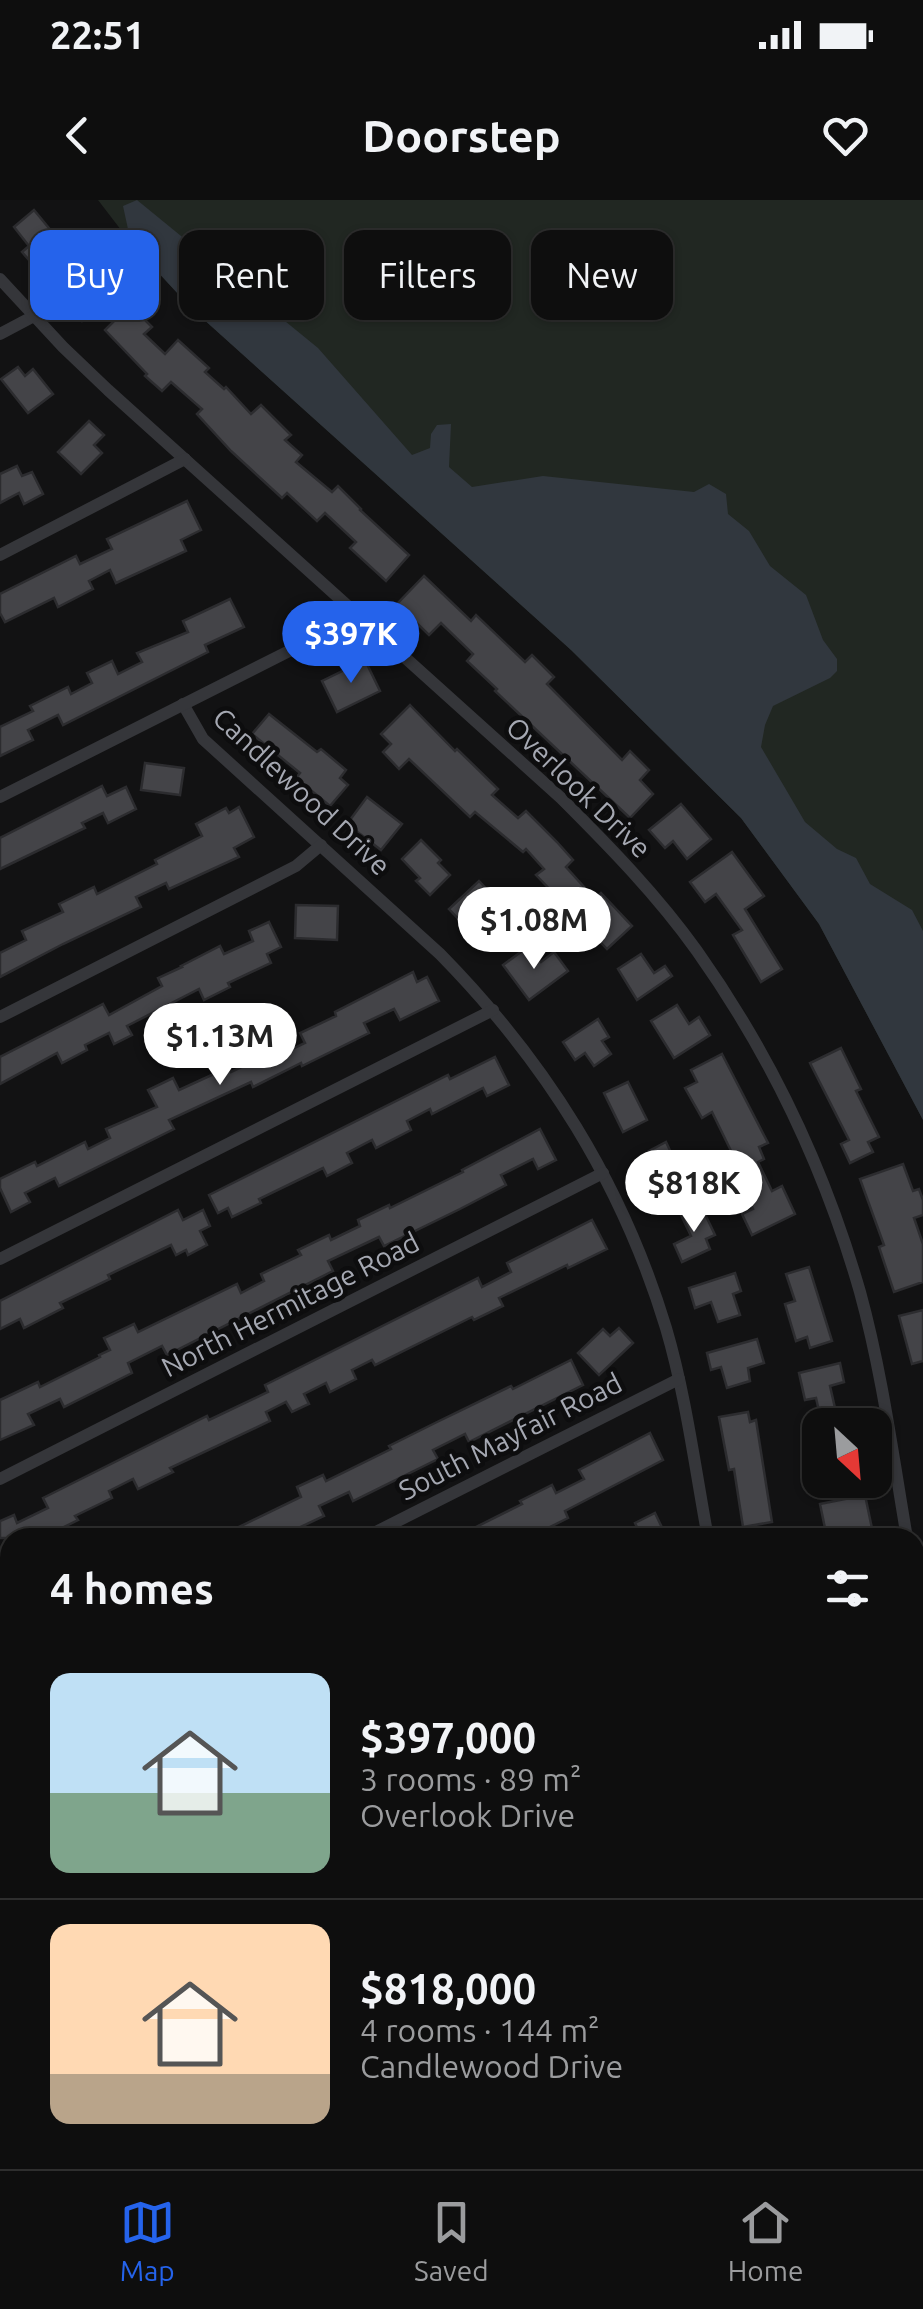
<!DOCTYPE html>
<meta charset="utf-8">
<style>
:root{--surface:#0e0e0e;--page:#171717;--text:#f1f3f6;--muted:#9b9c9e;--line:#2e2e2e;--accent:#2563eb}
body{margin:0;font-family:Ubuntu,sans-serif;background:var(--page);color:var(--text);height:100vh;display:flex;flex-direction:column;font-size:38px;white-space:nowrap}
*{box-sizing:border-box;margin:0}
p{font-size:32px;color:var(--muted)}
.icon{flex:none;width:55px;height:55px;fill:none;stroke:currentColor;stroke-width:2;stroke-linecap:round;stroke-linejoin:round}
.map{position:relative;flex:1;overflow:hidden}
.details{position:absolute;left:0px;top:1328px;width:925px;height:642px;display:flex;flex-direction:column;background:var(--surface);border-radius:30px 30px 0 0;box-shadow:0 2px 8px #0004,0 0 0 2px var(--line)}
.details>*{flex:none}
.guide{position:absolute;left:30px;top:30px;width:865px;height:90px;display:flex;gap:20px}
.needle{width:65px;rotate:154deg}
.controls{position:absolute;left:802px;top:1208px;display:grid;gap:20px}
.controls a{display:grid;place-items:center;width:90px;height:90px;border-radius:20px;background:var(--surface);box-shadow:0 2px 8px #0004,0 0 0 2px var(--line);font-size:50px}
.price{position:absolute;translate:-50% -85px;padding:0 22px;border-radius:35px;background:#fff;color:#222;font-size:32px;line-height:65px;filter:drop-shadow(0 2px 5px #0008)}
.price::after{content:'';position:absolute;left:50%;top:60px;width:30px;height:22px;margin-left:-15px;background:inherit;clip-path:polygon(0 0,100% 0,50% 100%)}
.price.on{background:var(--accent);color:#fff}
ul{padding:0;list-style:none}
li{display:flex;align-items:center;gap:30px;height:250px;padding:0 50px}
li+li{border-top:2px solid var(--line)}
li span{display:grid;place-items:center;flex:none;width:280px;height:200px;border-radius:20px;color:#555}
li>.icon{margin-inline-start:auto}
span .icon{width:120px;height:120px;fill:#fffc;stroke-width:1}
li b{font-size:42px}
h2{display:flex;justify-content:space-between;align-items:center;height:120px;padding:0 50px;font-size:42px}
.tag{padding:0 35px;border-radius:20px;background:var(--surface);box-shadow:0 2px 8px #0004,0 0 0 2px var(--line);font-size:35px;line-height:90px}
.tag.on{background:var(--accent);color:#fff}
.status{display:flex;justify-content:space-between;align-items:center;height:70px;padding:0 50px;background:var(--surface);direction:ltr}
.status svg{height:28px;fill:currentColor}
header{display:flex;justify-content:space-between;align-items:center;height:130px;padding:0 50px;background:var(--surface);font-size:45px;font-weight:600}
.dock{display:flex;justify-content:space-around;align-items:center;height:140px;border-top:2px solid var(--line);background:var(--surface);font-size:28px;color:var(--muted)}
.dock a{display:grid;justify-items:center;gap:5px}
.dock .on{color:var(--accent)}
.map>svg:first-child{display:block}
.green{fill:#212722}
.water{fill:#31373e}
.building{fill:#444448;stroke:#2c2c2f;stroke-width:2.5}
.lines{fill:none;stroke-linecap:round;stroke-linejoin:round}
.minor{stroke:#35363a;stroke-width:12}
.labels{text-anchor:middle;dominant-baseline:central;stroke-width:9;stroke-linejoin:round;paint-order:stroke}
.street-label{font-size:28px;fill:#a5a8b2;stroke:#0d0d0e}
</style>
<div class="status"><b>22:51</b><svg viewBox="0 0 49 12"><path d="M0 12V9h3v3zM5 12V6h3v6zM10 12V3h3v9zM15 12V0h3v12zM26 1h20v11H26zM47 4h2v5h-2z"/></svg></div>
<header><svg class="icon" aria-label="back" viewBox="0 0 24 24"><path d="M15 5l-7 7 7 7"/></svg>Doorstep<svg class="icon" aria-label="heart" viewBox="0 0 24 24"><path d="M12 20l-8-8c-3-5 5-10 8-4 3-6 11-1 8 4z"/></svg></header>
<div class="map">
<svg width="923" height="1969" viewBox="0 0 923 1969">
<rect width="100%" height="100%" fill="#121213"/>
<path class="green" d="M 98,0 L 923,0 L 923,920 L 819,724 L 741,618 L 571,450 L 191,108 L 131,43 Z"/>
<path class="water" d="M 137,0 L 318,148 L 412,255 L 430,248 L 431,234 L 437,225 L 451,224 L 449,267 L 472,287 L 543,276 L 694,292 L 709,284 L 726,294 L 728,314 L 749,331 L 770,366 L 806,395 L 823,440 L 837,459 L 837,471 L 830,478 L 773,506 L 765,525 L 761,547 L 805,622 L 837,649 L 856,658 L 870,684 L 912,710 L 923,731 L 923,920 L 819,724 L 741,618 L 571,450 L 191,108 L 131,43 L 123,6 Z"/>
<g class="building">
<path d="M 34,10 L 72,56 L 81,49 L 97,68 L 104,62 L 124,86 L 82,121 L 22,52 L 29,46 L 14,27 Z"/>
<path d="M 130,105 L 152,127 L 144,134 L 165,154 L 178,140 L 209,168 L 205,172 L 224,189 L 226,187 L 251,214 L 261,205 L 291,235 L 285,240 L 302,255 L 296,262 L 332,292 L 338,286 L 361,309 L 360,310 L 409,355 L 386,381 L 350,348 L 356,342 L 325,313 L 317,321 L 287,293 L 282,298 L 231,251 L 197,214 L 202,209 L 171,182 L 162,191 L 145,176 L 147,174 L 105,130 Z"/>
<path d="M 18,167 L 25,176 L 33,169 L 53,194 L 28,213 L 1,179 Z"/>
<path d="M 89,221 L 104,235 L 94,245 L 102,253 L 81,274 L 58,252 Z"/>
<path d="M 17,266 L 22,276 L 32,272 L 43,294 L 24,304 L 19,293 L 0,303 L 0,274 Z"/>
<path d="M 187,301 L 201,330 L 181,340 L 186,351 L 116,383 L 110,370 L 89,381 L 93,389 L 58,407 L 54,398 L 5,422 L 0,413 L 0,394 L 76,356 L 80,364 L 112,349 L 107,339 Z"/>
<path d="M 424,376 L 471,421 L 476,415 L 525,462 L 532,455 L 554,477 L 547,484 L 622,560 L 630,551 L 649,570 L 640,580 L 653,594 L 630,618 L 495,491 L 497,489 L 467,461 L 473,454 L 441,423 L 429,435 L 397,404 Z"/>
<path d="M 230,399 L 244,427 L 205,445 L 208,452 L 63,525 L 58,515 L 28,530 L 33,540 L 0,556 L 0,527 L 33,511 L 30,506 L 68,487 L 71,494 L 92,483 L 87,473 L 112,461 L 118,474 L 142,462 L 137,453 L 188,432 L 183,421 Z"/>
<path d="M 365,460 L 380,491 L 337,512 L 322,481 Z"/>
<path d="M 410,505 L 455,551 L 457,549 L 498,589 L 492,595 L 518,618 L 526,611 L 557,642 L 573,660 L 566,667 L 595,699 L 601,693 L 632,726 L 607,749 L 536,675 L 544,669 L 526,649 L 523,652 L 475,612 L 470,617 L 409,559 L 399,569 L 383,552 L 391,544 L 381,534 Z"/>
<path d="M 269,514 L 317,552 L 321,549 L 346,570 L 340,578 L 348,585 L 330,606 L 296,578 L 300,573 L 252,534 Z"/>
<path d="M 145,563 L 184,568 L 180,595 L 141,590 Z"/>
<path d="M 102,586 L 107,596 L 126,587 L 136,609 L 108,623 L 103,613 L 82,623 L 85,628 L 0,669 L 0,638 Z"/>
<path d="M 367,597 L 402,624 L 381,650 L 347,624 Z"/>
<path d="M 681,604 L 711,639 L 687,659 L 673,641 L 665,648 L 649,630 Z"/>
<path d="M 239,607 L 254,637 L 234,648 L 239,657 L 169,689 L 166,683 L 136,697 L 141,707 L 63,744 L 0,777 L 0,753 L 26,740 L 22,731 L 63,712 L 59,704 L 94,687 L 97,694 L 157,664 L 155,660 L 202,636 L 196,624 L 226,608 L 229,613 Z"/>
<path d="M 421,640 L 441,660 L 438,663 L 450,675 L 430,695 L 416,681 L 420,678 L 402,659 Z"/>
<path d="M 732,652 L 764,696 L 745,709 L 782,769 L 761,782 L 733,735 L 742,730 L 716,694 L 705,702 L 690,682 Z"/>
<path d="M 479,681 L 492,695 L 487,700 L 501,716 L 487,729 L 476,718 L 466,727 L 449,709 Z"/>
<path d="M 296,705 L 338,706 L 337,740 L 295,738 Z"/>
<path d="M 269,722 L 281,747 L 267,754 L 271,763 L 228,783 L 230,787 L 204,800 L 199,789 L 127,826 L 132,835 L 114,844 L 109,833 L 85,845 L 87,850 L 62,863 L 57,853 L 0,884 L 0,857 L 103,804 L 109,815 L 162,786 L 158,778 L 182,767 L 181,766 L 220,746 L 224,754 L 253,741 L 249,731 Z"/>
<path d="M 529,746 L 541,762 L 554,752 L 568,771 L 529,800 L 503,765 Z"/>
<path d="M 641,754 L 654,773 L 665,766 L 672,776 L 637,800 L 618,769 Z"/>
<path d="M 413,772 L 417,782 L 427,777 L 439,801 L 400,820 L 394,809 L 364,823 L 369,833 L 302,866 L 301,863 L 253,887 L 251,882 L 169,920 L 174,929 L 59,986 L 55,978 L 25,993 L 30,1002 L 11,1012 L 0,988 L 0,979 L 35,962 L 37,966 L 85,942 L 88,949 L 110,938 L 106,929 L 157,907 L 148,890 L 173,878 L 179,890 L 229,867 L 231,872 L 277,850 L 280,855 L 305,843 L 300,833 L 336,816 L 335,812 Z"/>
<path d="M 677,805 L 689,824 L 699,817 L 710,835 L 674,858 L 651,821 Z"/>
<path d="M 598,819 L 609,837 L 602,841 L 611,854 L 594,866 L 585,853 L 575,860 L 563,842 Z"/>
<path d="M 841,848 L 861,889 L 856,891 L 879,937 L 868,942 L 873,952 L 850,963 L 841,944 L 849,940 L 810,863 Z"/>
<path d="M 722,854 L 768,943 L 759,947 L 764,959 L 758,962 L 772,991 L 782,986 L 795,1014 L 752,1035 L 742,1014 L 753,1009 L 735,972 L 728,975 L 723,964 L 735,959 L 712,912 L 702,918 L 685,888 L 697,882 L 691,870 Z"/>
<path d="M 495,857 L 509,885 L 487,896 L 483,888 L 432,914 L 430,909 L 407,921 L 411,930 L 376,948 L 372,940 L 347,953 L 352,963 L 327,976 L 323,968 L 259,999 L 261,1003 L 232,1017 L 228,1008 L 218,1013 L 209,995 L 448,875 L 450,879 Z"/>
<path d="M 628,882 L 647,920 L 623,932 L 604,893 Z"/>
<path d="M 540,929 L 556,960 L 538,969 L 533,959 L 501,975 L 506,985 L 460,1009 L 384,1046 L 379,1037 L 328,1061 L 333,1071 L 167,1155 L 162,1146 L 128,1163 L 132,1173 L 64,1207 L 60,1199 L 28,1214 L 34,1225 L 0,1240 L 0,1200 L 38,1182 L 40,1187 L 100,1157 L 99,1155 L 110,1150 L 104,1138 L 134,1124 L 138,1132 L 237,1084 L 241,1093 L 264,1081 L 261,1074 L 301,1055 L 298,1050 L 329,1035 L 331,1040 L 360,1026 L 358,1020 L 389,1005 L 390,1008 L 463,972 L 462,970 Z"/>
<path d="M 666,942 L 684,980 L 658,993 L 644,965 L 654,960 L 649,951 Z"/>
<path d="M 903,964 L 913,991 L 919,989 L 923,1000 L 923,1015 L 914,1018 L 923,1044 L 923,1082 L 894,1092 L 879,1047 L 884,1045 L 860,979 Z"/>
<path d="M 694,1007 L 698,1017 L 705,1014 L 715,1035 L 706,1039 L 710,1049 L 682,1062 L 674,1044 L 691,1036 L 680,1013 Z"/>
<path d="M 178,1010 L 183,1020 L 203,1010 L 210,1026 L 200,1031 L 207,1045 L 188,1055 L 186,1050 L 176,1055 L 171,1045 L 108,1075 L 110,1079 L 60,1103 L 63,1108 L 24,1128 L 20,1119 L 0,1129 L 0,1101 Z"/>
<path d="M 592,1020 L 607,1049 L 568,1068 L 567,1065 L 499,1098 L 503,1106 L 474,1120 L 472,1117 L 375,1165 L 372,1160 L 352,1170 L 356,1179 L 330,1192 L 326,1183 L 304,1194 L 309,1204 L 292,1212 L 286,1202 L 266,1212 L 270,1221 L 170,1268 L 173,1272 L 138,1289 L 133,1279 L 109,1291 L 112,1298 L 75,1316 L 78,1320 L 42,1338 L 0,1338 L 0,1321 L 14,1315 L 17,1323 L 48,1308 L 43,1298 L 207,1216 L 209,1220 L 268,1192 L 265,1185 L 478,1078 L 482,1087 L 511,1072 L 507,1063 Z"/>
<path d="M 809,1067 L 832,1141 L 810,1148 L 807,1137 L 796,1141 L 785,1104 L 795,1101 L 786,1074 Z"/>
<path d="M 735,1073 L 741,1091 L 733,1094 L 740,1115 L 718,1122 L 711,1102 L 695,1108 L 689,1088 Z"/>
<path d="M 923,1110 L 923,1161 L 912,1164 L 899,1116 Z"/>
<path d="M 619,1128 L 633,1143 L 599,1175 L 578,1153 L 603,1129 L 610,1136 Z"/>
<path d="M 757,1139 L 764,1163 L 748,1168 L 750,1181 L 727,1188 L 721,1167 L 711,1170 L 707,1153 Z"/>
<path d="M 571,1160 L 583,1185 L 469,1242 L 465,1234 L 433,1250 L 438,1259 L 353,1301 L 349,1292 L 319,1306 L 324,1316 L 277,1338 L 216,1338 L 301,1297 L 297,1287 L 323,1275 L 326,1281 L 391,1249 L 389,1246 L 435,1223 L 511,1186 L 513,1189 Z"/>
<path d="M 840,1163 L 844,1182 L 830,1186 L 835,1208 L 819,1211 L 816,1198 L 805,1200 L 799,1173 Z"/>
<path d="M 748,1212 L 750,1222 L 756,1220 L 772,1322 L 743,1327 L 734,1269 L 729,1270 L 719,1217 Z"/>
<path d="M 650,1233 L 663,1260 L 565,1311 L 568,1318 L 528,1338 L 454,1338 L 522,1304 L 520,1301 L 552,1285 L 556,1293 L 584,1279 L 579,1270 Z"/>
<path d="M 865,1295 L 874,1338 L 848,1338 L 846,1329 L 826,1333 L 820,1304 Z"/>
<path d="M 655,1313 L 667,1338 L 642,1338 L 635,1323 Z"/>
</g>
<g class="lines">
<g class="minor">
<path d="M 0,79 L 63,147 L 108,190 L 561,598 C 609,646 657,695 697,751 C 770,854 825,970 860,1092 C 882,1172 893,1256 907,1338"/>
<path d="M 0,134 L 34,116"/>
<path d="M 0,355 L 185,259"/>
<path d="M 183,504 L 203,539 L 440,754 C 546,862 622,983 666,1128 C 686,1196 695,1268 708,1338"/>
<path d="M 0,597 L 311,440 L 326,431 L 350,408"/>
<path d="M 0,817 L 296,666 L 321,645"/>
<path d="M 0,1059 L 493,810"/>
<path d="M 0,1279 L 603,973"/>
<path d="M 364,1338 L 679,1179"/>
<path d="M 915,1382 L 923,1427"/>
<path d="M 0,1521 L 10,1516"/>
<path d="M 915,1526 L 923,1525"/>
<path d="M 0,1680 L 10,1698"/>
<path d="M 915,1897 L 923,1893"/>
<path d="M 333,1960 L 338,1969"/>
<path d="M 825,1960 L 829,1969"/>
<path d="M 855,1960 L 860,1969"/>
<path d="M 29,1969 L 47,1960"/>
<path d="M 540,1969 L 558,1960"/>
<path d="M 774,1969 L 792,1960"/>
</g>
</g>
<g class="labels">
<g class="street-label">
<text transform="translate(579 587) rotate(44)">Overlook Drive</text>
<text transform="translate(302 591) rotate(43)">Candlewood Drive</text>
<text transform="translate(290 1104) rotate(-27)">North Hermitage Road</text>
<text transform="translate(510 1236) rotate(-27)">South Mayfair Road</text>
</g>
</g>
</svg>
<div class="controls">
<a><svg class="needle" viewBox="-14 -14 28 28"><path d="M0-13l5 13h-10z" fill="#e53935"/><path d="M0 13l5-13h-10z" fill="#9b9c9e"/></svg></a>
</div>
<b class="price on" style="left:351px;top:486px">$397K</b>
<b class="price" style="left:534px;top:772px">$1.08M</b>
<b class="price" style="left:220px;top:888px">$1.13M</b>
<b class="price" style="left:694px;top:1035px">$818K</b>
<div class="guide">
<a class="tag on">Buy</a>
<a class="tag">Rent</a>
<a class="tag">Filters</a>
<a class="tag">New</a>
</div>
<section class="details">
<h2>4 homes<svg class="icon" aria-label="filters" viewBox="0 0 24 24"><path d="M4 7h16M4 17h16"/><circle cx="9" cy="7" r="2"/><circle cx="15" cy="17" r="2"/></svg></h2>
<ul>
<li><span style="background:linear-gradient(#bfe0f5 60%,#7fa58c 0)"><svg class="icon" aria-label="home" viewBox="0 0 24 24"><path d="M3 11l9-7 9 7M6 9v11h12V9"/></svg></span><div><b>$397,000</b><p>3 rooms · 89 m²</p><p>Overlook Drive</p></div></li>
<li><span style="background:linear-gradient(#ffd9b3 75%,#b9a48a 0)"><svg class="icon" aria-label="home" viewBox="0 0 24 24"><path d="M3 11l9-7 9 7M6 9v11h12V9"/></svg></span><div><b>$818,000</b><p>4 rooms · 144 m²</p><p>Candlewood Drive</p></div></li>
</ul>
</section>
</div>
<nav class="dock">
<a class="on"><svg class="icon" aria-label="map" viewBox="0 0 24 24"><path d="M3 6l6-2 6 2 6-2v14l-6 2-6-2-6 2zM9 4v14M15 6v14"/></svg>Map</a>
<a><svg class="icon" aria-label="saved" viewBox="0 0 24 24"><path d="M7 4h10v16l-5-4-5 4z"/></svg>Saved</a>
<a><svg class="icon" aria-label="home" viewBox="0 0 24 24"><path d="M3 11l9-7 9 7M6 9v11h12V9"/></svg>Home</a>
</nav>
